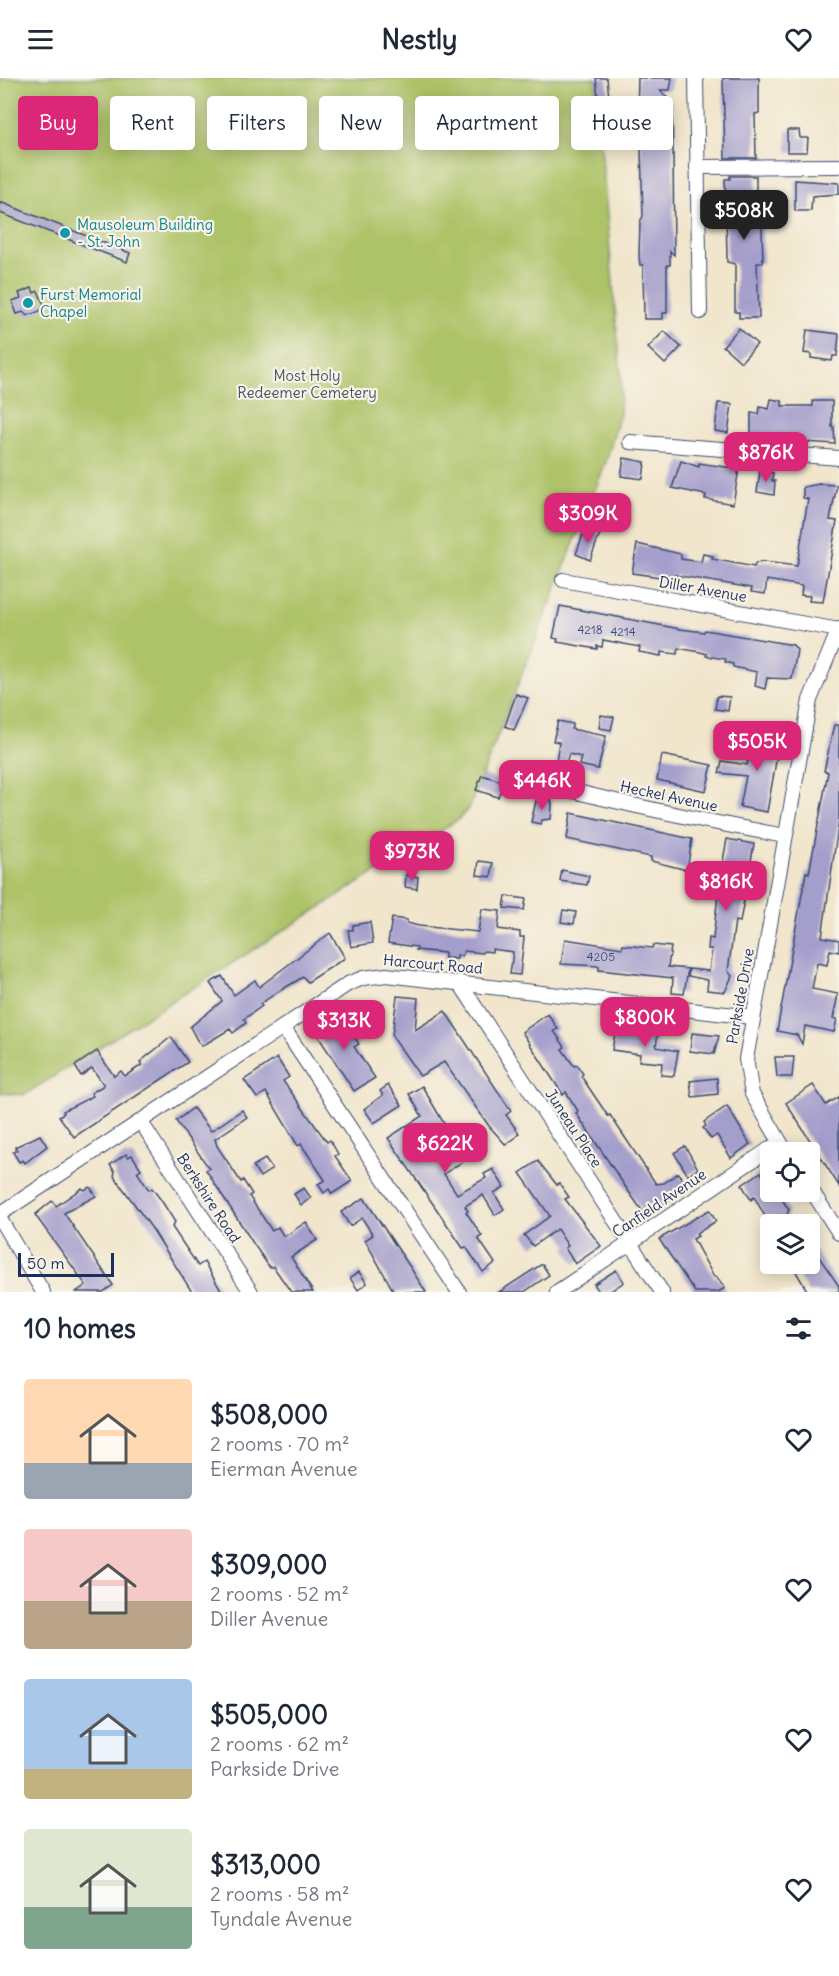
<!DOCTYPE html>
<meta charset="utf-8">
<style>
:root{--surface:#fff;--page:#f6f6f7;--text:#1f2937;--muted:#747a83;--accent:#db2777}
body{margin:0;font-family:Delius,sans-serif;background:var(--page);color:var(--text);height:100vh;display:flex;flex-direction:column;font-size:22px;white-space:nowrap}
*{box-sizing:border-box;margin:0}
p{font-size:20px;color:var(--muted)}
.icon{flex:none;width:33px;height:33px;fill:none;stroke:currentColor;stroke-width:2;stroke-linecap:round;stroke-linejoin:round}
.map{position:relative;height:1214px;overflow:hidden}
.panel{display:flex;flex-direction:column;background:var(--surface);flex:1}
.panel>*{flex:none}
.top-card{position:absolute;left:18px;top:18px;width:804px;height:54px;display:flex;gap:12px}
.fabs{position:absolute;left:760px;top:1064px;display:grid;gap:12px}
.fabs a{display:grid;place-items:center;width:60px;height:60px;border-radius:6px;background:var(--surface);box-shadow:0 3px 15px #0003;font-size:30px}
.scale{position:absolute;left:18px;bottom:15px;width:96px;box-sizing:border-box;padding-left:6px;border:3px solid #1b2f5e;border-top:0;font-size:16px;line-height:21px;white-space:nowrap;color:#1b2f5e;-webkit-text-stroke:4px #f7f3e8;paint-order:stroke}
.price{position:absolute;translate:-50% -51px;padding:0 14px;border-radius:12px;background:var(--accent);color:#fff;font-size:20px;line-height:39px;filter:drop-shadow(0 2px 3px #0008)}
.price::after{content:'';position:absolute;left:50%;top:36px;width:18px;height:14px;margin-left:-9px;background:inherit;clip-path:polygon(0 0,100% 0,50% 100%)}
.price.on{background:#222;color:#fff}
ul{padding:0;list-style:none}
li{display:flex;align-items:center;gap:18px;height:150px;padding:0 24px}
li span{display:grid;place-items:center;flex:none;width:168px;height:120px;border-radius:6px;color:#555}
li>.icon{margin-inline-start:auto}
span .icon{width:72px;height:72px;fill:#fffc;stroke-width:1}
li b{font-size:26px}
h2{display:flex;justify-content:space-between;align-items:center;height:72px;padding:0 24px;font-size:26px}
.pill{padding:0 21px;border-radius:6px;background:var(--surface);box-shadow:0 3px 15px #0003;font-size:21px;line-height:54px}
.pill.on{background:var(--accent);color:#fff}
header{display:flex;justify-content:space-between;align-items:center;height:78px;padding:0 24px;background:var(--surface);font-size:27px;font-weight:700}
.map>svg:first-child{display:block}
.green{fill:#aec367;stroke:#647962;stroke-width:1.5}
.building{fill:#a49ecc}
.lines{fill:none;stroke-linecap:round;stroke-linejoin:round}
.minor-casing{stroke:#3b4a6e;stroke-width:16}
.minor{stroke:#fff;stroke-width:14}
.culture-dot{fill:#0f9aa8;stroke:#f7f3e8;stroke-width:2}
.labels{text-anchor:middle;dominant-baseline:central;stroke-width:4.5;stroke-linejoin:round;paint-order:stroke}
.number-label{font-size:12px;fill:#3d4b7a}
.culture-label{font-size:15px;fill:#0d838f;stroke:#f7f3e8;text-anchor:start}
.park-label{font-size:15px;fill:#405460;stroke:#f7f3e8}
.street-label{font-size:15px;fill:#1b2f5e;stroke:#f7f3e8}
</style>
<header><svg class="icon" aria-label="menu" viewBox="0 0 24 24"><path d="M4 6h16M4 12h16M4 18h16"/></svg>Nestly<svg class="icon" aria-label="heart" viewBox="0 0 24 24"><path d="M12 20l-8-8c-3-5 5-10 8-4 3-6 11-1 8 4z"/></svg></header>
<div class="map">
<svg width="839" height="1214" viewBox="0 0 839 1214">
<rect width="100%" height="100%" fill="#f7f3e8"/>
<filter id="ink" filterUnits="userSpaceOnUse"><feTurbulence type="fractalNoise" baseFrequency=".0167" numOctaves="2"/><feDisplacementMap in="SourceGraphic" scale="12" xChannelSelector="R" yChannelSelector="G"/><feConvolveMatrix kernelMatrix="1 2 1 2 8 2 1 2 1" color-interpolation-filters="sRGB"/></filter>
<filter id="wash" filterUnits="userSpaceOnUse"><feTurbulence type="fractalNoise" baseFrequency=".008" numOctaves="4" result="noise"/><feDisplacementMap in="SourceGraphic" scale="24" xChannelSelector="R" yChannelSelector="G"/><feGaussianBlur stdDeviation="1.35" result="paint"/><feColorMatrix in="noise" values="0 0 0 0 0 0 0 0 0 0 0 0 0 0 0 0 0 1.4 0 .05"/><feComposite in="paint" operator="in"/></filter>
<g filter="url(#wash)">
<rect width="100%" height="100%" fill="#f1e5cb"/>
<path class="green" d="M 0,0 L 595,0 L 621,299 L 620,335 L 606,384 L 469,730 L 459,741 L 439,754 L 24,1017 L 0,1015 Z"/>
<g id="blocks">
<g class="building">
<path d="M 596,0 L 607,0 L 610,29 L 599,30 Z"/>
<path d="M 638,0 L 672,0 L 670,12 L 660,12 L 672,25 L 673,72 L 674,177 L 670,173 L 670,187 L 667,187 L 667,235 L 663,235 L 663,241 L 644,241 L 643,187 L 640,187 L 639,177 L 640,144 L 643,138 L 640,37 L 637,37 Z"/>
<path d="M 723,0 L 759,0 L 759,35 L 755,36 L 756,80 L 725,80 Z"/>
<path d="M 787,52 L 799,52 L 800,60 L 808,60 L 807,74 L 787,74 Z"/>
<path d="M 730,98 L 756,98 L 756,118 L 761,118 L 763,185 L 757,185 L 759,240 L 739,240 L 739,234 L 735,234 L 735,186 L 727,184 L 727,177 L 725,101 L 730,101 Z"/>
<path d="M 795,102 L 839,105 L 839,116 L 812,118 L 811,133 L 795,133 Z"/>
<path d="M 0,124 L 130,175 L 127,184 L 0,135 Z"/>
<path d="M 32,210 L 34,215 L 38,213 L 44,227 L 40,233 L 27,238 L 23,234 L 17,236 L 12,223 L 21,220 L 19,215 Z"/>
<path d="M 739,250 L 757,266 L 741,284 L 723,268 Z"/>
<path d="M 807,252 L 839,256 L 837,278 L 833,278 L 832,283 L 811,280 L 811,276 L 804,275 Z"/>
<path d="M 664,253 L 681,269 L 665,286 L 648,270 Z"/>
<path d="M 771,321 L 782,323 L 782,328 L 813,328 L 813,323 L 832,323 L 832,349 L 834,349 L 835,366 L 788,363 L 751,357 L 751,335 L 759,336 L 760,329 L 769,331 Z"/>
<path d="M 718,325 L 732,326 L 728,355 L 715,353 Z"/>
<path d="M 624,380 L 645,384 L 643,401 L 621,398 Z"/>
<path d="M 681,383 L 699,389 L 699,385 L 739,391 L 733,426 L 705,421 L 706,417 L 672,410 Z"/>
<path d="M 760,393 L 773,395 L 772,403 L 775,403 L 774,417 L 757,414 Z"/>
<path d="M 819,406 L 837,407 L 830,442 L 837,443 L 823,524 L 809,523 L 810,518 L 801,517 L 802,508 L 767,502 L 765,516 L 751,514 L 752,510 L 675,497 L 674,501 L 632,495 L 637,466 L 681,476 L 681,481 L 701,484 L 703,476 L 713,478 L 712,481 L 754,489 L 756,485 L 764,484 L 797,488 L 808,421 L 803,420 L 803,409 Z"/>
<path d="M 585,451 L 600,456 L 590,482 L 576,476 Z"/>
<path d="M 560,528 L 680,551 L 704,554 L 705,552 L 793,567 L 797,572 L 792,601 L 767,600 L 765,611 L 755,608 L 757,594 L 733,589 L 733,586 L 725,584 L 726,581 L 706,578 L 707,576 L 700,574 L 678,570 L 677,576 L 661,574 L 661,578 L 639,574 L 640,569 L 603,562 L 602,569 L 597,568 L 597,571 L 557,564 L 558,561 L 553,560 Z"/>
<path d="M 516,616 L 528,620 L 514,652 L 505,648 Z"/>
<path d="M 717,618 L 730,619 L 728,633 L 715,631 Z"/>
<path d="M 601,637 L 614,639 L 611,652 L 599,650 Z"/>
<path d="M 558,643 L 573,646 L 571,651 L 606,658 L 598,691 L 579,687 L 581,679 L 569,676 L 566,686 L 556,684 L 559,664 L 553,663 Z"/>
<path d="M 834,647 L 839,647 L 839,742 L 822,859 L 839,862 L 839,874 L 830,872 L 827,887 L 817,885 L 812,911 L 838,916 L 833,941 L 837,941 L 834,954 L 805,948 L 802,966 L 797,957 L 777,953 L 806,794 L 809,795 L 828,694 L 824,693 Z"/>
<path d="M 753,656 L 780,661 L 767,734 L 740,729 L 746,698 L 719,695 L 722,683 L 747,687 Z"/>
<path d="M 662,677 L 712,687 L 706,713 L 657,702 Z"/>
<path d="M 482,697 L 504,704 L 498,719 L 476,712 Z"/>
<path d="M 537,719 L 551,722 L 552,726 L 551,741 L 542,742 L 541,746 L 531,744 Z"/>
<path d="M 571,735 L 692,761 L 687,792 L 651,783 L 651,779 L 567,761 Z"/>
<path d="M 727,761 L 754,766 L 740,844 L 735,843 L 728,893 L 732,898 L 725,914 L 707,912 L 708,902 L 688,898 L 689,891 L 709,893 L 712,871 L 708,871 L 709,860 L 713,861 L 718,816 L 696,811 L 698,800 L 719,804 Z"/>
<path d="M 479,783 L 493,785 L 491,799 L 477,797 Z"/>
<path d="M 562,792 L 589,798 L 587,807 L 560,803 Z"/>
<path d="M 406,797 L 418,799 L 417,811 L 405,809 Z"/>
<path d="M 506,818 L 526,821 L 524,832 L 504,830 Z"/>
<path d="M 482,831 L 500,833 L 498,851 L 520,854 L 520,859 L 524,859 L 520,897 L 510,896 L 513,874 L 492,871 L 492,874 L 484,873 L 483,875 L 464,873 L 462,878 L 457,877 L 457,881 L 445,880 L 445,875 L 416,872 L 417,869 L 388,865 L 392,840 L 407,842 L 407,845 L 419,848 L 478,854 Z"/>
<path d="M 563,832 L 576,834 L 574,846 L 561,844 Z"/>
<path d="M 370,844 L 373,865 L 351,869 L 348,852 L 353,852 L 353,847 Z"/>
<path d="M 330,855 L 345,880 L 308,904 L 303,899 L 278,914 L 260,926 L 262,928 L 244,941 L 246,945 L 233,955 L 230,951 L 202,968 L 197,962 L 190,949 L 222,923 L 210,905 L 222,898 L 234,917 L 255,902 L 259,909 Z"/>
<path d="M 565,861 L 622,870 L 623,867 L 652,870 L 653,867 L 671,869 L 668,889 L 688,891 L 684,916 L 672,915 L 673,900 L 599,892 L 599,888 L 561,886 Z"/>
<path d="M 397,918 L 418,920 L 415,952 L 445,933 L 511,1033 L 506,1037 L 519,1055 L 515,1060 L 506,1067 L 489,1048 L 444,984 L 420,998 L 392,958 Z"/>
<path d="M 338,936 L 359,966 L 354,969 L 375,1000 L 354,1013 L 312,949 L 331,937 Z"/>
<path d="M 548,936 L 558,951 L 554,953 L 565,969 L 562,971 L 574,988 L 577,987 L 583,996 L 581,998 L 608,1038 L 610,1037 L 656,1106 L 664,1105 L 678,1095 L 686,1106 L 668,1118 L 670,1122 L 668,1124 L 649,1136 L 645,1137 L 629,1114 L 576,1035 L 578,1033 L 566,1014 L 563,1017 L 522,954 Z"/>
<path d="M 616,949 L 658,954 L 656,969 L 678,973 L 674,998 L 661,997 L 662,985 L 639,983 L 640,976 L 612,972 Z"/>
<path d="M 692,955 L 719,958 L 714,976 L 690,973 Z"/>
<path d="M 171,959 L 188,984 L 74,1059 L 59,1038 L 64,1035 L 63,1033 L 93,1018 L 91,1015 L 104,1007 L 92,990 L 81,998 L 75,988 L 97,973 L 114,998 L 121,993 L 125,998 L 142,987 L 140,984 Z"/>
<path d="M 775,979 L 794,979 L 792,999 L 777,999 Z"/>
<path d="M 277,980 L 289,999 L 283,1003 L 327,1064 L 330,1062 L 338,1076 L 335,1078 L 352,1103 L 332,1116 L 329,1111 L 324,1115 L 318,1106 L 325,1102 L 301,1066 L 298,1068 L 266,1014 L 257,1020 L 244,1002 Z"/>
<path d="M 717,1000 L 718,1016 L 692,1019 L 690,1003 Z"/>
<path d="M 388,1007 L 402,1027 L 374,1045 L 364,1031 L 383,1017 L 380,1013 Z"/>
<path d="M 813,1007 L 826,1027 L 839,1019 L 839,1108 L 786,1025 Z"/>
<path d="M 422,1008 L 446,1049 L 449,1046 L 471,1078 L 444,1096 L 457,1116 L 486,1100 L 484,1096 L 493,1091 L 504,1109 L 494,1115 L 504,1131 L 495,1137 L 483,1117 L 465,1128 L 468,1133 L 466,1134 L 482,1158 L 478,1160 L 495,1185 L 483,1194 L 466,1169 L 463,1170 L 388,1060 L 422,1038 L 409,1016 Z"/>
<path d="M 727,1028 L 750,1066 L 731,1080 L 717,1057 L 711,1061 L 703,1050 L 706,1048 L 704,1044 Z"/>
<path d="M 193,1030 L 211,1053 L 242,1032 L 247,1039 L 215,1061 L 217,1068 L 241,1104 L 243,1102 L 252,1116 L 249,1118 L 272,1153 L 278,1149 L 284,1159 L 306,1144 L 317,1162 L 291,1179 L 313,1214 L 291,1214 L 273,1188 L 270,1190 L 253,1165 L 206,1092 L 209,1090 L 176,1043 Z"/>
<path d="M 40,1057 L 47,1068 L 25,1085 L 23,1082 L 19,1084 L 13,1074 L 17,1072 L 15,1069 Z"/>
<path d="M 685,1068 L 698,1091 L 688,1097 L 674,1075 Z"/>
<path d="M 126,1076 L 128,1079 L 132,1077 L 141,1091 L 137,1094 L 149,1112 L 152,1110 L 161,1122 L 175,1144 L 172,1149 L 198,1188 L 204,1184 L 222,1214 L 192,1214 L 153,1152 L 114,1098 L 115,1094 L 110,1087 Z"/>
<path d="M 265,1081 L 272,1091 L 260,1099 L 253,1088 Z"/>
<path d="M 538,1083 L 557,1107 L 559,1105 L 569,1119 L 565,1121 L 601,1168 L 575,1186 L 565,1170 L 568,1168 L 557,1151 L 533,1168 L 524,1157 L 550,1138 L 520,1095 Z"/>
<path d="M 761,1094 L 771,1113 L 779,1122 L 782,1121 L 789,1132 L 786,1139 L 790,1146 L 769,1145 L 754,1119 L 751,1122 L 742,1107 Z"/>
<path d="M 90,1109 L 96,1118 L 64,1135 L 113,1207 L 103,1214 L 76,1214 L 86,1207 L 35,1137 L 52,1123 L 56,1128 L 82,1110 L 84,1112 Z"/>
<path d="M 304,1110 L 311,1120 L 301,1127 L 294,1116 Z"/>
<path d="M 364,1120 L 410,1189 L 426,1214 L 394,1214 L 365,1162 L 373,1157 L 362,1140 L 350,1148 L 341,1134 Z"/>
<path d="M 709,1132 L 716,1143 L 696,1156 L 698,1158 L 693,1161 L 714,1199 L 716,1198 L 725,1210 L 718,1214 L 695,1214 L 659,1161 Z"/>
<path d="M 810,1166 L 839,1208 L 839,1214 L 808,1214 L 796,1194 L 810,1185 Z"/>
<path d="M 542,1186 L 549,1197 L 524,1214 L 499,1214 Z"/>
<path d="M 616,1192 L 624,1204 L 609,1214 L 599,1214 L 594,1206 Z"/>
<path d="M 359,1194 L 367,1205 L 358,1212 L 350,1200 Z"/>
</g>
</g>
</g>
<g filter="url(#ink)">
<use href="#blocks" fill-opacity="0" stroke="#3b4a6e" stroke-width="1.5"/>
<g class="lines">
<defs>
<g id="minor">
<path d="M 696,0 L 700,234"/>
<path d="M 697,89 L 839,88"/>
<path d="M 630,364 L 839,380"/>
<path d="M 563,502 L 839,552"/>
<path d="M 512,697 C 602,722 693,741 785,758"/>
<path d="M 459,904 L 662,1214"/>
<path d="M 283,949 L 459,1214"/>
<path d="M 141,1044 L 251,1214"/>
<path d="M 786,1074 L 752,1016 L 746,981 L 810,622 L 839,551"/>
<path d="M 810,1110 L 839,1155"/>
<path d="M 0,1136 L 348,906 L 363,900 L 386,897 L 752,939"/>
<path d="M 0,1141 L 43,1214"/>
<path d="M 557,1214 L 780,1064"/>
</g>
</defs>
<use href="#minor" class="minor-casing"/>
<use href="#minor" class="minor"/>
</g>
</g>
<g class="culture-dot">
<circle cx="65" cy="155" r="6"/>
<circle cx="28" cy="225" r="6"/>
</g>
<g class="labels">
<g class="number-label">
<text x="590" y="551">4218</text>
<text x="623" y="553">4214</text>
<text x="601" y="878">4205</text>
</g>
<g class="culture-label">
<text x="77" y="146">Mausoleum Building<tspan x="77" dy="17">- St. John</tspan></text>
<text x="40" y="216">Furst Memorial<tspan x="40" dy="17">Chapel</tspan></text>
</g>
<g class="park-label">
<text x="307" y="297">Most Holy<tspan x="307" dy="17">Redeemer Cemetery</tspan></text>
</g>
<g class="street-label">
<text transform="translate(703 511) rotate(10)">Diller Avenue</text>
<text transform="translate(669 718) rotate(12)">Heckel Avenue</text>
<text transform="translate(433 886) rotate(5)">Harcourt Road</text>
<text transform="translate(740 918) rotate(-80)">Parkside Drive</text>
<text transform="translate(574 1050) rotate(57)">Juneau Place</text>
<text transform="translate(209 1120) rotate(57)">Berkshire Road</text>
<text transform="translate(659 1125) rotate(-34)">Canfield Avenue</text>
</g>
</g>
</svg>
<div class="fabs">
<a><svg class="icon" aria-label="locate" viewBox="0 0 24 24"><circle cx="12" cy="12" r="6"/><path d="M12 2v4M12 18v4M2 12h4M18 12h4"/></svg></a>
<a><svg class="icon" aria-label="layers" viewBox="0 0 24 24"><path d="M12 4l9 5-9 5-9-5zM3 14l9 5 9-5"/></svg></a>
</div>
<div class="scale">50 m</div>
<b class="price on" style="left:744px;top:163px">$508K</b>
<b class="price" style="left:766px;top:405px">$876K</b>
<b class="price" style="left:588px;top:466px">$309K</b>
<b class="price" style="left:757px;top:694px">$505K</b>
<b class="price" style="left:542px;top:733px">$446K</b>
<b class="price" style="left:412px;top:804px">$973K</b>
<b class="price" style="left:726px;top:834px">$816K</b>
<b class="price" style="left:645px;top:970px">$800K</b>
<b class="price" style="left:344px;top:973px">$313K</b>
<b class="price" style="left:445px;top:1096px">$622K</b>
<div class="top-card">
<a class="pill on">Buy</a>
<a class="pill">Rent</a>
<a class="pill">Filters</a>
<a class="pill">New</a>
<a class="pill">Apartment</a>
<a class="pill">House</a>
</div>
</div>
<section class="panel">
<h2>10 homes<svg class="icon" aria-label="filters" viewBox="0 0 24 24"><path d="M4 7h16M4 17h16"/><circle cx="9" cy="7" r="2"/><circle cx="15" cy="17" r="2"/></svg></h2>
<ul>
<li><span style="background:linear-gradient(#ffd9b3 70%,#9aa5b1 0)"><svg class="icon" aria-label="home" viewBox="0 0 24 24"><path d="M3 11l9-7 9 7M6 9v11h12V9"/></svg></span><div><b>$508,000</b><p>2 rooms · 70 m²</p><p>Eierman Avenue</p></div><svg class="icon" aria-label="heart" viewBox="0 0 24 24"><path d="M12 20l-8-8c-3-5 5-10 8-4 3-6 11-1 8 4z"/></svg></li>
<li><span style="background:linear-gradient(#f6c9c9 60%,#b9a48a 0)"><svg class="icon" aria-label="home" viewBox="0 0 24 24"><path d="M3 11l9-7 9 7M6 9v11h12V9"/></svg></span><div><b>$309,000</b><p>2 rooms · 52 m²</p><p>Diller Avenue</p></div><svg class="icon" aria-label="heart" viewBox="0 0 24 24"><path d="M12 20l-8-8c-3-5 5-10 8-4 3-6 11-1 8 4z"/></svg></li>
<li><span style="background:linear-gradient(#a9c7e8 75%,#c2b280 0)"><svg class="icon" aria-label="home" viewBox="0 0 24 24"><path d="M3 11l9-7 9 7M6 9v11h12V9"/></svg></span><div><b>$505,000</b><p>2 rooms · 62 m²</p><p>Parkside Drive</p></div><svg class="icon" aria-label="heart" viewBox="0 0 24 24"><path d="M12 20l-8-8c-3-5 5-10 8-4 3-6 11-1 8 4z"/></svg></li>
<li><span style="background:linear-gradient(#dfe7d0 65%,#7fa58c 0)"><svg class="icon" aria-label="home" viewBox="0 0 24 24"><path d="M3 11l9-7 9 7M6 9v11h12V9"/></svg></span><div><b>$313,000</b><p>2 rooms · 58 m²</p><p>Tyndale Avenue</p></div><svg class="icon" aria-label="heart" viewBox="0 0 24 24"><path d="M12 20l-8-8c-3-5 5-10 8-4 3-6 11-1 8 4z"/></svg></li>
</ul>
</section>
